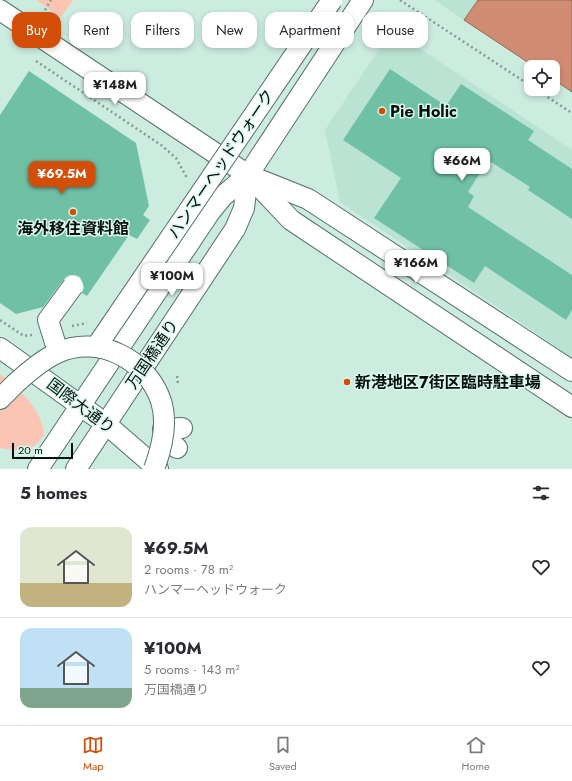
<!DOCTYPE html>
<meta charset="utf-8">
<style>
:root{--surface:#fff;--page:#f2f2f3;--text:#2b2b33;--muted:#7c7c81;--line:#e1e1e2;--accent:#d34e08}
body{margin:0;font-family:Jost,"Noto Sans JP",sans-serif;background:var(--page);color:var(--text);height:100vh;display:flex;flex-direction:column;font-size:15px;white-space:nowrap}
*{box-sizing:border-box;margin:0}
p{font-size:13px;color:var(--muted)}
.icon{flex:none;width:22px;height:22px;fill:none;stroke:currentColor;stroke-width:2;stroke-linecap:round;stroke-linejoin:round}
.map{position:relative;height:469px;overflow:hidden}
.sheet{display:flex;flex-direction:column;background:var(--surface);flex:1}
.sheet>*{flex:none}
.banner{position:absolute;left:12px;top:12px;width:548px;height:36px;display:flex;gap:8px}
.buttons{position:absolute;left:524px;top:60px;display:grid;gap:8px}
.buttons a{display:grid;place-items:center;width:36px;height:36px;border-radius:8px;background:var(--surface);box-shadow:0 2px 6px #0003;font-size:20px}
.scale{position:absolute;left:12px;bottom:10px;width:61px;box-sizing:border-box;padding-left:4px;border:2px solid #06100d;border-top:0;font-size:11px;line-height:14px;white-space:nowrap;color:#06100d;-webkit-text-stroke:3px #d9f9ed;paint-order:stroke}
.price{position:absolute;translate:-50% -34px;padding:0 9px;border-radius:8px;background:#fff;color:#222;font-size:13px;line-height:26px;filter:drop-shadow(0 1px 2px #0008)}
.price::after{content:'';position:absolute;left:50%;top:24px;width:12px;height:9px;margin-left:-6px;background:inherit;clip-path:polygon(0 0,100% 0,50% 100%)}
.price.current{background:var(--accent);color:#fff}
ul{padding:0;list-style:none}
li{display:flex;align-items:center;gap:12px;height:100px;padding:0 20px}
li+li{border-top:1px solid var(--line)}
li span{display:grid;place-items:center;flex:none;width:112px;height:80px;border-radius:12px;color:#555}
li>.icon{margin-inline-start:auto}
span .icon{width:48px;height:48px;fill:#fffc;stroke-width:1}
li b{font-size:17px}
h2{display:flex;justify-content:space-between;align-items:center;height:48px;padding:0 20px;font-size:17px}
.pill{padding:0 14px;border-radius:12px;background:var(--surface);box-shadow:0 2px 6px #0003;font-size:14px;line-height:36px}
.pill.current{background:var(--accent);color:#fff}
.menu{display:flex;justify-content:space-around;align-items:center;height:56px;border-top:1px solid var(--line);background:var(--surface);font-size:11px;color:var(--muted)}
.menu a{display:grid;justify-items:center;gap:2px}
.menu .current{color:var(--accent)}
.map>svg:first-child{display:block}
.built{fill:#bae3d4}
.green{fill:#fac6b3}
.water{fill:#d08d74;stroke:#936855}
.building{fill:#70c0a6}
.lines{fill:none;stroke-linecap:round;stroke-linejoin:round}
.minor-casing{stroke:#557268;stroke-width:22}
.path{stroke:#839a92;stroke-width:2.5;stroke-dasharray:2 3;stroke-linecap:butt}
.minor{stroke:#fff;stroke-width:20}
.minor-bridge-casing{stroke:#557268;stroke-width:22;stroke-linecap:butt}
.minor-bridge{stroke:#fff;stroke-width:20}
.poi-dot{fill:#d34e08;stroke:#d9f9ed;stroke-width:1.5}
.labels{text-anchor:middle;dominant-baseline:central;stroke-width:3;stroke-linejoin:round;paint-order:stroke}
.poi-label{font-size:16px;font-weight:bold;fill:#06100d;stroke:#d9f9ed;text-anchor:start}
.street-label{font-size:16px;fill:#06100d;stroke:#d9f9ed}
</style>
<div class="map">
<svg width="572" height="469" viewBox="0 0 572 469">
<rect width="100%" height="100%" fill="#ccece0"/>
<g class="built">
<path d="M 435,0 L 478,0 L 464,20 Z"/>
<path d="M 392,30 L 572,150 L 572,357 L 340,202 L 325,130 Z"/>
</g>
<g class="green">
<path d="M 36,0 L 73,0 L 61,17 Z"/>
<path d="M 0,374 C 20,390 42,409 44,435 C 32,453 19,451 0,448 Z"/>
</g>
<path class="water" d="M 478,0 L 572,0 L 572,92 L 553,79 L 553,67 L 535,67 L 464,20 Z"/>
<g class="building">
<path d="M 390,69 L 446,106 L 461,84 L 534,131 L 528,140 L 572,169 L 572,219 L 528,190 L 530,187 L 488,160 L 468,192 L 474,196 L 468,207 L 572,275 L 572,310 L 566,320 L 485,266 L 474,283 L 374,218 L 401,178 L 343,140 Z"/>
<path d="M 29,71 L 136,143 L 149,206 L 143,215 L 150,220 L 137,239 L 129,235 L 87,296 L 82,293 L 84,287 L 80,277 L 75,275 L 69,275 L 64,279 L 43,307 L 16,314 L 0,303 L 0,115 Z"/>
</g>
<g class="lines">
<defs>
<g id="minor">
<path d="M 0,10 L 248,175 L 308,199 L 572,371"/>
<path d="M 252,179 L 291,220 L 572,407"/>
<path d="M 0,348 L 106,424 L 158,469"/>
<path d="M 0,399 L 16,383"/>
<path d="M 163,429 L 182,428"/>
<path d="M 163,439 L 169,441 L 177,448"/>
<path d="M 38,469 L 210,212 L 223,196 L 248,175 L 363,0"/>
<path d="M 76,469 L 235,229 L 244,208 L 248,175"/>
</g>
</defs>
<use href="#minor" class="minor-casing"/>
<g class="path">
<path d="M 400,0 L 531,86"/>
<path d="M 45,10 L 51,0"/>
<path d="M 36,61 L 161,145 L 176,158 L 187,178"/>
<path d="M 535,89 L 572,113"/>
<path d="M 0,320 L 24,336 L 32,335"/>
<path d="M 72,326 L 87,323"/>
<path d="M 177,376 L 178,385"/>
</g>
<use href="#minor" class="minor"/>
<defs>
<g id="minor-bridge">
<path d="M 96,347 L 332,0"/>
<path d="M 58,352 L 48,320 L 73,286"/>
<path d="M 16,383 C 28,372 42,360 57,353 C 98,334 147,359 161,401 C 168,423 162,448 154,469"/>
</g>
</defs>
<use href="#minor-bridge" class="minor-bridge-casing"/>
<use href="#minor-bridge" class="minor-bridge"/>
</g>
<g class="poi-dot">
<circle cx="382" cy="111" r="4"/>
<circle cx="73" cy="212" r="4"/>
<circle cx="347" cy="382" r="4"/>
</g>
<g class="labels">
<g class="poi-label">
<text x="390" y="111">Pie Holic</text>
<text x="73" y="228" text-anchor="middle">海外移住資料館</text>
<text x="355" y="382">新港地区7街区臨時駐車場</text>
</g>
<g class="street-label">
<text transform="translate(221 164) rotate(-56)">ハンマーヘッドウォーク</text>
<text transform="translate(152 354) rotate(-56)">万国橋通り</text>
<text transform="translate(81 406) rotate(37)">国際大通り</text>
</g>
</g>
</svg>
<div class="buttons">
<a><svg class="icon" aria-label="locate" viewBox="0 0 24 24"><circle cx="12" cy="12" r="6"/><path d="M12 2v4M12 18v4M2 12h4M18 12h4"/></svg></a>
</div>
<div class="scale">20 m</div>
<b class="price" style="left:115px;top:106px">¥148M</b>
<b class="price" style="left:462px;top:182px">¥66M</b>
<b class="price current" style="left:62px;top:195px">¥69.5M</b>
<b class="price" style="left:416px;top:284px">¥166M</b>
<b class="price" style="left:172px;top:297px">¥100M</b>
<div class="banner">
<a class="pill current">Buy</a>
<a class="pill">Rent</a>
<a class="pill">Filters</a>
<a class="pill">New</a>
<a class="pill">Apartment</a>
<a class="pill">House</a>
</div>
</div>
<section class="sheet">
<h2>5 homes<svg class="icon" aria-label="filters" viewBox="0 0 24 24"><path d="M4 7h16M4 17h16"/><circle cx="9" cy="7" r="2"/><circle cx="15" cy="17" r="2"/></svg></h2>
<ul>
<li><span style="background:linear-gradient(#dfe7d0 70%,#c2b280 0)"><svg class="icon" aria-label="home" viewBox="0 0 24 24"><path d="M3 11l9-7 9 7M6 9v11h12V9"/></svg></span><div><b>¥69.5M</b><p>2 rooms · 78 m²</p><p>ハンマーヘッドウォーク</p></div><svg class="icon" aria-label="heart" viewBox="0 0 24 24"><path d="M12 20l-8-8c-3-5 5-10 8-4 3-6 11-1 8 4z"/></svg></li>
<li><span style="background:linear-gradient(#bfe0f5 75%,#7fa58c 0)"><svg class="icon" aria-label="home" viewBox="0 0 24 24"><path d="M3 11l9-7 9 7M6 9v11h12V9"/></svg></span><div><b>¥100M</b><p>5 rooms · 143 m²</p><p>万国橋通り</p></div><svg class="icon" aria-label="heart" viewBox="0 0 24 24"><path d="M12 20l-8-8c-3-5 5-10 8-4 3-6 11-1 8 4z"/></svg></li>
</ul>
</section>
<nav class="menu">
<a class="current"><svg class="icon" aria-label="map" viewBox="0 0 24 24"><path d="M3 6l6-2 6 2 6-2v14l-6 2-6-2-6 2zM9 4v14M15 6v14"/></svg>Map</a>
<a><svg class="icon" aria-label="saved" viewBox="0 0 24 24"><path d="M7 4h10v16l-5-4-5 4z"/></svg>Saved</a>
<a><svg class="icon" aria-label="home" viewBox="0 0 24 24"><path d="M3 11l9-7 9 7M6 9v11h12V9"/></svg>Home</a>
</nav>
